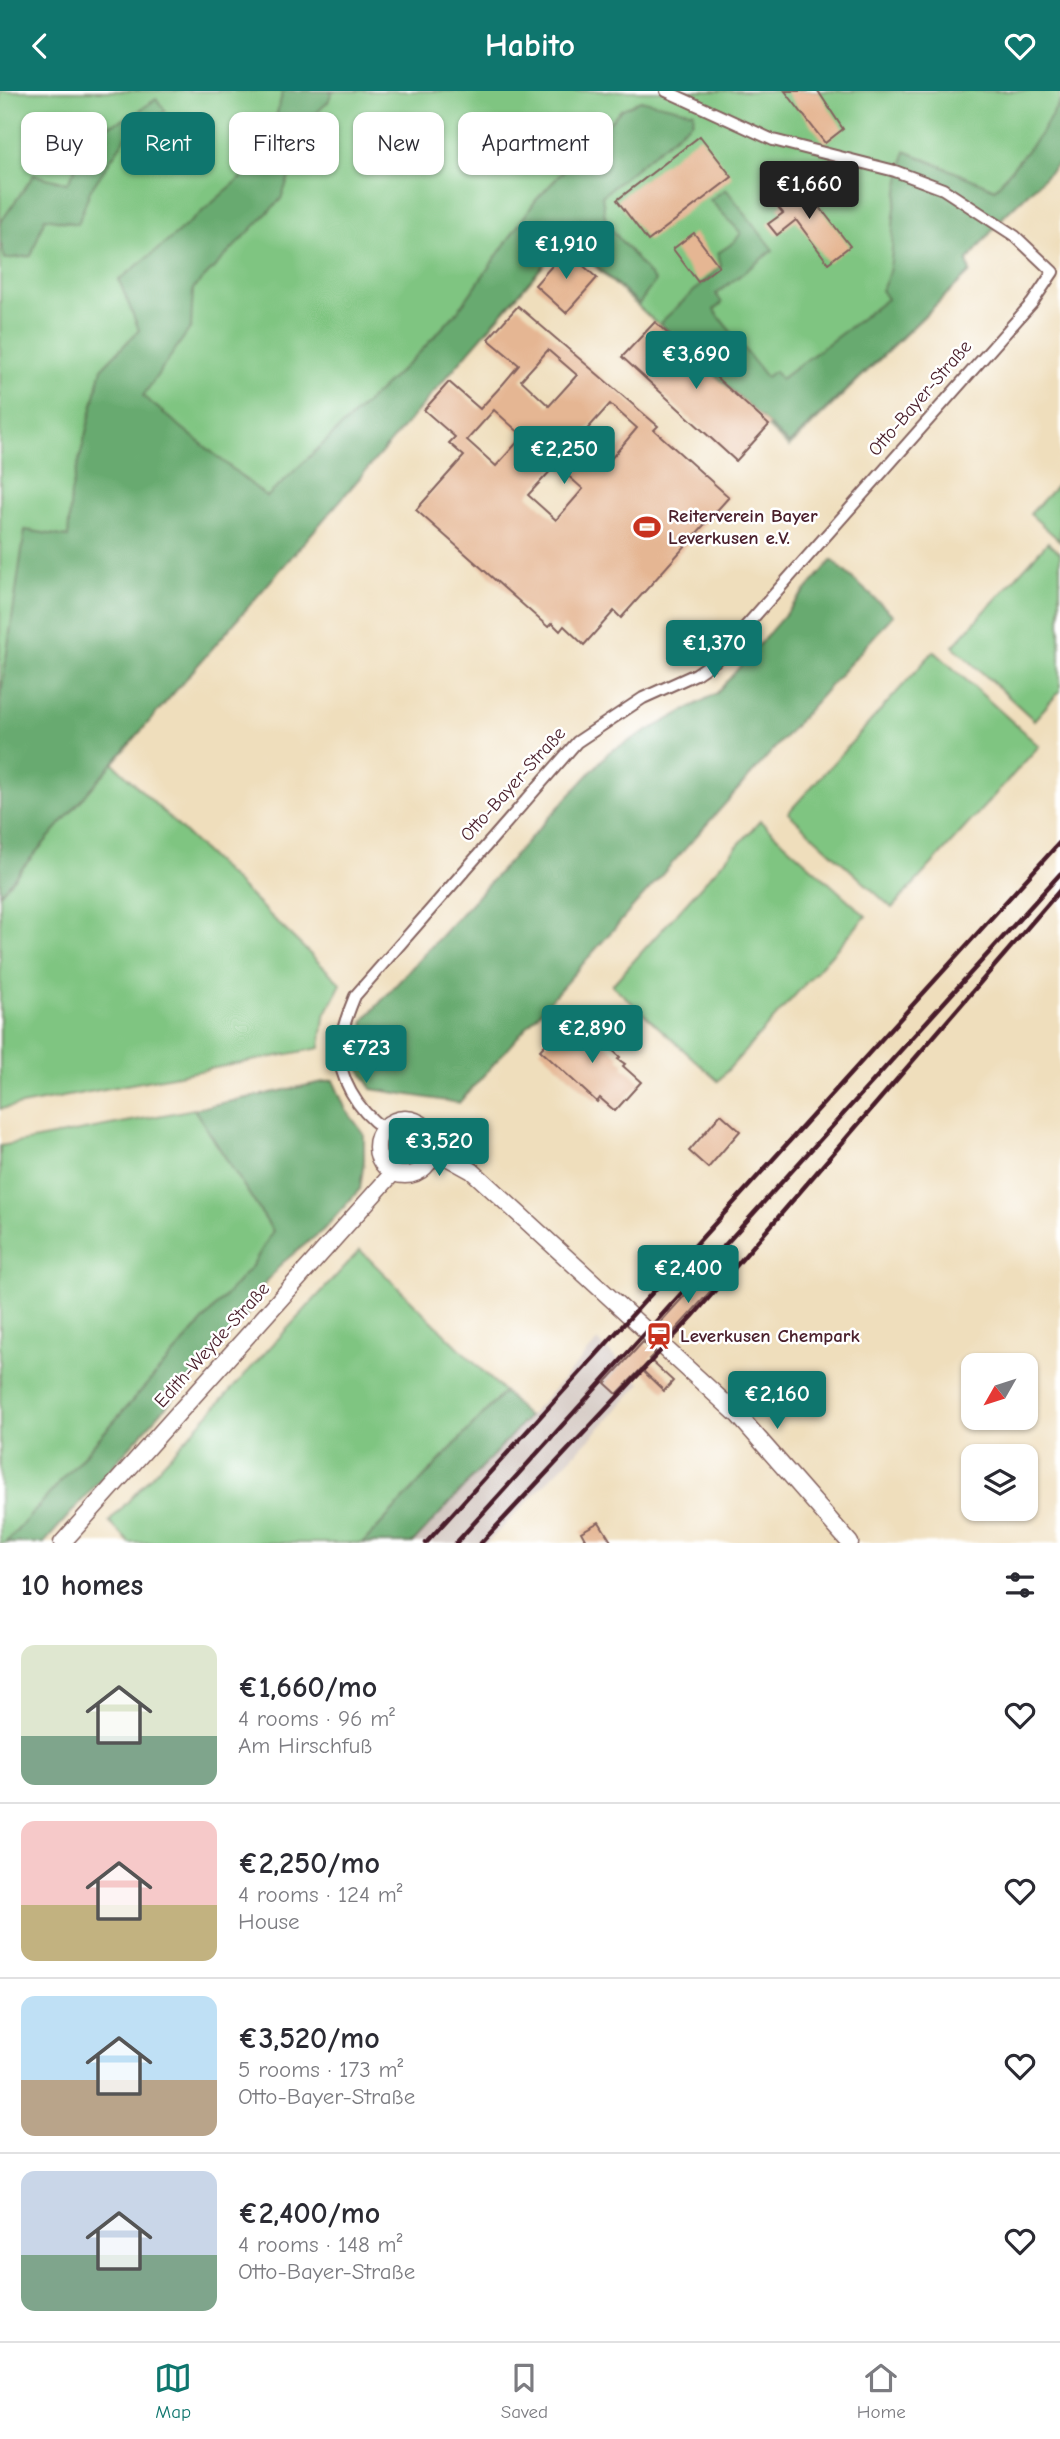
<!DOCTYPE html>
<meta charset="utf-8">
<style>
:root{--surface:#fff;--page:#f7f7f7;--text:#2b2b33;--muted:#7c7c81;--line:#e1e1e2;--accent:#0f766e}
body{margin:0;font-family:"Comic Neue",sans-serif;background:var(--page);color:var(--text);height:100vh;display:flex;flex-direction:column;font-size:26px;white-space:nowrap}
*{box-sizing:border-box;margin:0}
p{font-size:23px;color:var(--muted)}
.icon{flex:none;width:38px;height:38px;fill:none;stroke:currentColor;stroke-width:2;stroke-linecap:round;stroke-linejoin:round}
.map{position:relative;height:1452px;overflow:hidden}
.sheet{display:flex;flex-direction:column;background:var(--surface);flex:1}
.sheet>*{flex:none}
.guide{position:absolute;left:21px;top:21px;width:700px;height:63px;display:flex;gap:14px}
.needle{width:46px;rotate:231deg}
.controls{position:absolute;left:961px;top:1262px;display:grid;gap:14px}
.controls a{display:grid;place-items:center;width:77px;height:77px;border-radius:14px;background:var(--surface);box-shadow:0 2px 5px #0004;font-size:35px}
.price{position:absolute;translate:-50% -60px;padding:0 16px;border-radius:7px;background:var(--accent);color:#fff;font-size:23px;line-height:46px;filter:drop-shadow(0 2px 4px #0008)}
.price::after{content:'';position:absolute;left:50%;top:42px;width:21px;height:16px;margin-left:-10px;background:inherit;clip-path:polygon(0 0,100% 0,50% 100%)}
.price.current{background:#222;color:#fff}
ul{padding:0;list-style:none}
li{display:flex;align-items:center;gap:21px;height:175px;padding:0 21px}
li+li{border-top:2px solid var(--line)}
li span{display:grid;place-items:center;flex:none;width:196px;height:140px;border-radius:14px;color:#555}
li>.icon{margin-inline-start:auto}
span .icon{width:84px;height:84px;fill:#fffc;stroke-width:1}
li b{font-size:30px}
h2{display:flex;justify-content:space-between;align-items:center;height:84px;padding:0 21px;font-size:30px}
.tag{padding:0 24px;border-radius:14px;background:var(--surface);box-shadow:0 2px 5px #0004;font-size:24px;line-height:63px}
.tag.current{background:var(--accent);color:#fff}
header{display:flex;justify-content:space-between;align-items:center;height:91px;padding:0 21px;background:var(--accent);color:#fff;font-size:32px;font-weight:800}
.tabs{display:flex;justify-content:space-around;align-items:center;height:98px;border-top:2px solid var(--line);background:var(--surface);font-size:19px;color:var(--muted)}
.tabs a{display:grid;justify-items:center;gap:4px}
.tabs .current{color:var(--accent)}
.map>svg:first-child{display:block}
.industrial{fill:#cec1ba}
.green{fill:#7fc581;stroke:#647256;stroke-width:2}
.forest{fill:#67aa6f;stroke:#58644d;stroke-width:2}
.building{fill:#e5b693;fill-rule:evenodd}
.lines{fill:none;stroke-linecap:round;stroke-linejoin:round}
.street-casing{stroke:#84625e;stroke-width:14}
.secondary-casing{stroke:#84625e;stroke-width:19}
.street{stroke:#fff;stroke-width:10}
.secondary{stroke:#fff;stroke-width:16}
.rail{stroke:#4a1f2b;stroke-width:4.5}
.labels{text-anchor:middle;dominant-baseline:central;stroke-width:5;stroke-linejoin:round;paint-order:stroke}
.street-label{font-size:19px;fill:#4a1f2b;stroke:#fff}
.poi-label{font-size:19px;font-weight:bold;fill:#4a1f2b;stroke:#fff;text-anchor:start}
</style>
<header><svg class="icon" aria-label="back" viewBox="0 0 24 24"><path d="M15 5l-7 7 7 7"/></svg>Habito<svg class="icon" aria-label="heart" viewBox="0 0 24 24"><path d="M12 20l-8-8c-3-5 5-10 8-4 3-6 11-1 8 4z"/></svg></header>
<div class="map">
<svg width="1060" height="1452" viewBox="0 0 1060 1452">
<rect width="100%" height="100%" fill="#fff"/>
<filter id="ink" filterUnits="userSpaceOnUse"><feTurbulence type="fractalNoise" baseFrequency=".0143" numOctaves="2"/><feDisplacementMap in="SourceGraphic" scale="14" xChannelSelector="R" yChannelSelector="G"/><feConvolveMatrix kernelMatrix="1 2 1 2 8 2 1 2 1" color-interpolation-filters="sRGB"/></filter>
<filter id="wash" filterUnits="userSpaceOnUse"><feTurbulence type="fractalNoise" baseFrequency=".00686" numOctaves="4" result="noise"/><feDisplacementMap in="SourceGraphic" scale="28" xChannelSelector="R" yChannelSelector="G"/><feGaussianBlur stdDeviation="1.57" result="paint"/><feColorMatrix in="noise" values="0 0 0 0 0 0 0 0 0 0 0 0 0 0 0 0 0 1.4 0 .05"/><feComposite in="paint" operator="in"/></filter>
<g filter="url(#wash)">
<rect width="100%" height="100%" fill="#efdebc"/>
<path class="industrial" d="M 598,1250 L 641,1292 L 601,1336 L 487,1452 L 413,1452 Z"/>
<g class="green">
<path d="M 0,0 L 1060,0 L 1060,71 L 1004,125 L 967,170 L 970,181 L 789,356 L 566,148 L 113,672 L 341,893 L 324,926 L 320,957 L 0,1018 Z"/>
<path d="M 1060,391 L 1060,450 L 1030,423 Z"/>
<path d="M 1048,451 L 1060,462 L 1060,600 L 1034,629 L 953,555 Z"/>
<path d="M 934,560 L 1039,655 L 892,817 L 788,722 Z"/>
<path d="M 760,730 L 866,825 L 718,990 L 612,894 Z"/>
<path d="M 194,1018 L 273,1140 L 252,1175 L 6,1452 L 0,1452 L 0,1055 Z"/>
<path d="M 360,1159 L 504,1301 L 363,1452 L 130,1452 L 109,1431 Z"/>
</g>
<g class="forest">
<path d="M 283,0 L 332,0 L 328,11 L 310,28 L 281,108 L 193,198 L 191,236 L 143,305 L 267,406 L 419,262 L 458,220 L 536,109 L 621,19 L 640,9 L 694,21 L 693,30 L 602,105 L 606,132 L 655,190 L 639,213 L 566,148 L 0,803 L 0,609 L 25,439 L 68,446 L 71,402 L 102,277 L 139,239 L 119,189 L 167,151 L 265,66 Z"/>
<path d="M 156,8 L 166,20 L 126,46 L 90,100 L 78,133 L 45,127 L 31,165 L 5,168 L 0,150 L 0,132 L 34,84 L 67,92 L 75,79 L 62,55 L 133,24 Z"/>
<path d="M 1060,10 L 1060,71 L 1004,125 L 967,170 L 970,181 L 789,353 L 660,232 L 721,175 L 718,162 L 733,152 L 741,142 L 710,109 L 726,98 L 773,159 L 716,203 L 722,212 L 714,219 L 766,286 L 775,280 L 781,288 L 887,208 L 881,199 C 895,179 891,148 894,124 C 897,103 902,81 905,60 L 995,98 L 1040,44 Z"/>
<path d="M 832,469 L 893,524 L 459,1012 L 372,998 L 357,973 L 364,929 L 609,661 L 717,602 Z"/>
<path d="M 333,989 L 346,1019 L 364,1043 L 364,1070 L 360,1098 L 323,1139 L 282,1172 L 257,1202 L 246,1226 L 44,1452 L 6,1452 L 252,1175 L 273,1140 L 194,1018 Z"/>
<path d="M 504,1301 L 528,1326 L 413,1452 L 363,1452 Z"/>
</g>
<g id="blocks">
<g class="building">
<path d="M 785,0 L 818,0 L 843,38 L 825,52 Z"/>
<path d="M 700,45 L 732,86 L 648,150 L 617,109 Z"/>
<path d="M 798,88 L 850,155 L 828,172 L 796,129 L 777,144 L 768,133 L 783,122 L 778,116 L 783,113 L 777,104 Z"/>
<path d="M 694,142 L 719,175 L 698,191 L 673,158 Z"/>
<path d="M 566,159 L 597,187 L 566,222 L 535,194 Z"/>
<path d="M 518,215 L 658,335 L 654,339 L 729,406 L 621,527 L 614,520 L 584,554 L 564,535 L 560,540 L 552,532 L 548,536 L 416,419 L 464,365 L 449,352 L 455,346 L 424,319 L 449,291 L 480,318 L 503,293 L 519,274 L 488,248 ZM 548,259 L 577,284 L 549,315 L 521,289 ZM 610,313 L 637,337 L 610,369 L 582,344 ZM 494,319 L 523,345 L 496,375 L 467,349 ZM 556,374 L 583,398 L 556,429 L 528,404 Z"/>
<path d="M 655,231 L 769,334 L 736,370 L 622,266 Z"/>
<path d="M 578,928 L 620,966 L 618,968 L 625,973 L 623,975 L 641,991 L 615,1020 L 600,1007 L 597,1011 L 540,959 L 553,945 L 554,947 L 559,942 L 562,945 Z"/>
<path d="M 721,1023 L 740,1040 L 708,1077 L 689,1060 Z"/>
<path d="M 706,1181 L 718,1192 L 669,1246 L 657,1235 Z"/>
<path d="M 643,1251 L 655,1262 L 649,1268 L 673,1290 L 664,1300 L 641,1278 L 617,1303 L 605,1292 Z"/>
<path d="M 599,1431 L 612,1452 L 587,1452 L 581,1441 Z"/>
</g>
</g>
</g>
<g filter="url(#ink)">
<use href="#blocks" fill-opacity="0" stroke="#84625e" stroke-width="2"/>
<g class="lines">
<defs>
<path id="street" d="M 384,1038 C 358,1020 336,985 340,953 C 342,936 349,920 355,905 L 577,651 L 643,607 L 696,583 L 715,570 L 1032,212 L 1053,181 L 1015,145 L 943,98 L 895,80 L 773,49 L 666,0"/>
<g id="secondary">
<circle cx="405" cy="1056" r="28"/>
<path d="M 434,1059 L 472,1080 L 738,1324 L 850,1452"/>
<path d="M 62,1452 L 392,1083"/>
</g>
</defs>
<use href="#street" class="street-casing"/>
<use href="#secondary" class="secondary-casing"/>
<use href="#street" class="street"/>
<use href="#secondary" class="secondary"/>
<g class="rail">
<path d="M 426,1452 L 1060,751"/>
<path d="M 456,1452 L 1060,783"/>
<path d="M 481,1452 L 693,1225 L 1060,799"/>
</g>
</g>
</g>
<defs>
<symbol id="stadium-bare" viewBox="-9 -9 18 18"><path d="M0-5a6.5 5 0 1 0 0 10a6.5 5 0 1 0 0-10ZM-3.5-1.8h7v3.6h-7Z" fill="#c8321e" stroke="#fff" stroke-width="2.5" paint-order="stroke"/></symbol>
<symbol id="station-bare" viewBox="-9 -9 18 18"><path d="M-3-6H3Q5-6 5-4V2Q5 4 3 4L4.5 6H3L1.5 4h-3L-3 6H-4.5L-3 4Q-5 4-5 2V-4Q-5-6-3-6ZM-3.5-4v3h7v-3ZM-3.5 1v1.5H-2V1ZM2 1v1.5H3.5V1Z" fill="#c8321e" stroke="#fff" stroke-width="2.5" paint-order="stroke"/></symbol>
</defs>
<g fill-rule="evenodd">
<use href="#stadium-bare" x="628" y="417" width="38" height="38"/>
<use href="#station-bare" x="640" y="1226" width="38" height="38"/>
</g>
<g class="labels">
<g class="street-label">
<text transform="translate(920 307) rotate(-49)">Otto-Bayer-Straße</text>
<text transform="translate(513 693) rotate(-48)">Otto-Bayer-Straße</text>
<text transform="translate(212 1254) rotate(-48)">Edith-Weyde-Straße</text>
</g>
<g class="poi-label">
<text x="668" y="425">Reiterverein Bayer<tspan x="668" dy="22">Leverkusen e.V.</tspan></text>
<text x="680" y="1245">Leverkusen Chempark</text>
</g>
</g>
</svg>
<div class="controls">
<a><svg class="needle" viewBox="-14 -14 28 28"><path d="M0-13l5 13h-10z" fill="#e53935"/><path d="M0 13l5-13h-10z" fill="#7c7c81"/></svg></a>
<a><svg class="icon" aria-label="layers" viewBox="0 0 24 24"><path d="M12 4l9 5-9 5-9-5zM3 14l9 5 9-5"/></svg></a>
</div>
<b class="price current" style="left:809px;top:130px">€1,660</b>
<b class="price" style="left:566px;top:190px">€1,910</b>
<b class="price" style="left:696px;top:300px">€3,690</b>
<b class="price" style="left:564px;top:395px">€2,250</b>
<b class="price" style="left:714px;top:589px">€1,370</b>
<b class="price" style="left:592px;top:974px">€2,890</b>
<b class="price" style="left:366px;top:994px">€723</b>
<b class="price" style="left:439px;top:1087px">€3,520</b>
<b class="price" style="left:688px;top:1214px">€2,400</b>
<b class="price" style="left:777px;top:1340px">€2,160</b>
<div class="guide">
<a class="tag">Buy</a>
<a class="tag current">Rent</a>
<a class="tag">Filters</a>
<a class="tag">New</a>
<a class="tag">Apartment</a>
</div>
</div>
<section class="sheet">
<h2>10 homes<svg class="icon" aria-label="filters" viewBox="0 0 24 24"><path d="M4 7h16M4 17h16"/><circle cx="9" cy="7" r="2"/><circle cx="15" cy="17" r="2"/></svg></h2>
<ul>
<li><span style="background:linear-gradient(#dfe7d0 65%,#7fa58c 0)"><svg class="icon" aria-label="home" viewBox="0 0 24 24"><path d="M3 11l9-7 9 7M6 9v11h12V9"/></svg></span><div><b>€1,660/mo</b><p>4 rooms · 96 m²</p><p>Am Hirschfuß</p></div><svg class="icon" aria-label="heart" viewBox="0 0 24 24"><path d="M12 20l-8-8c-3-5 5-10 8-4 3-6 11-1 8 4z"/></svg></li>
<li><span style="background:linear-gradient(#f6c9c9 60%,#c2b280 0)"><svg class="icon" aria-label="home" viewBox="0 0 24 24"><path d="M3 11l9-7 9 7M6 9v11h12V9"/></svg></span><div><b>€2,250/mo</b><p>4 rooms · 124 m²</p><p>House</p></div><svg class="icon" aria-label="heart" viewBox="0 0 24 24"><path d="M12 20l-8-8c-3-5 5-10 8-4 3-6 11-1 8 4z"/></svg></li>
<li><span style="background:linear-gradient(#bfe0f5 60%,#b9a48a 0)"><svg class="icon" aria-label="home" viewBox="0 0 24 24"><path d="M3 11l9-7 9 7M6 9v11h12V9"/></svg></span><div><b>€3,520/mo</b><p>5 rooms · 173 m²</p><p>Otto-Bayer-Straße</p></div><svg class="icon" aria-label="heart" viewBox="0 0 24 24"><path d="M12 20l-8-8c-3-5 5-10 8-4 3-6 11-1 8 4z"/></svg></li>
<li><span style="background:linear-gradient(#c9d6e8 60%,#7fa58c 0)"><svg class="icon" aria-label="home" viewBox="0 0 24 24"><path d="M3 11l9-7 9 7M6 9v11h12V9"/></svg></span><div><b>€2,400/mo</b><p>4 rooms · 148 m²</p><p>Otto-Bayer-Straße</p></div><svg class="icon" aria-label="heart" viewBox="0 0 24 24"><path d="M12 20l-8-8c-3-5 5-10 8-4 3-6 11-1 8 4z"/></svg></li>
</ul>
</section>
<nav class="tabs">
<a class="current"><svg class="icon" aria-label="map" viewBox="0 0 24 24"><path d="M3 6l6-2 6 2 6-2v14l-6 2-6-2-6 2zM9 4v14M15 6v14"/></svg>Map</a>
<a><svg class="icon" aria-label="saved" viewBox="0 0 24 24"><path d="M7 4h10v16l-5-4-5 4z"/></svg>Saved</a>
<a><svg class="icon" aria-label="home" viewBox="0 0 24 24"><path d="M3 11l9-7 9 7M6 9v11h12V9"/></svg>Home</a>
</nav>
